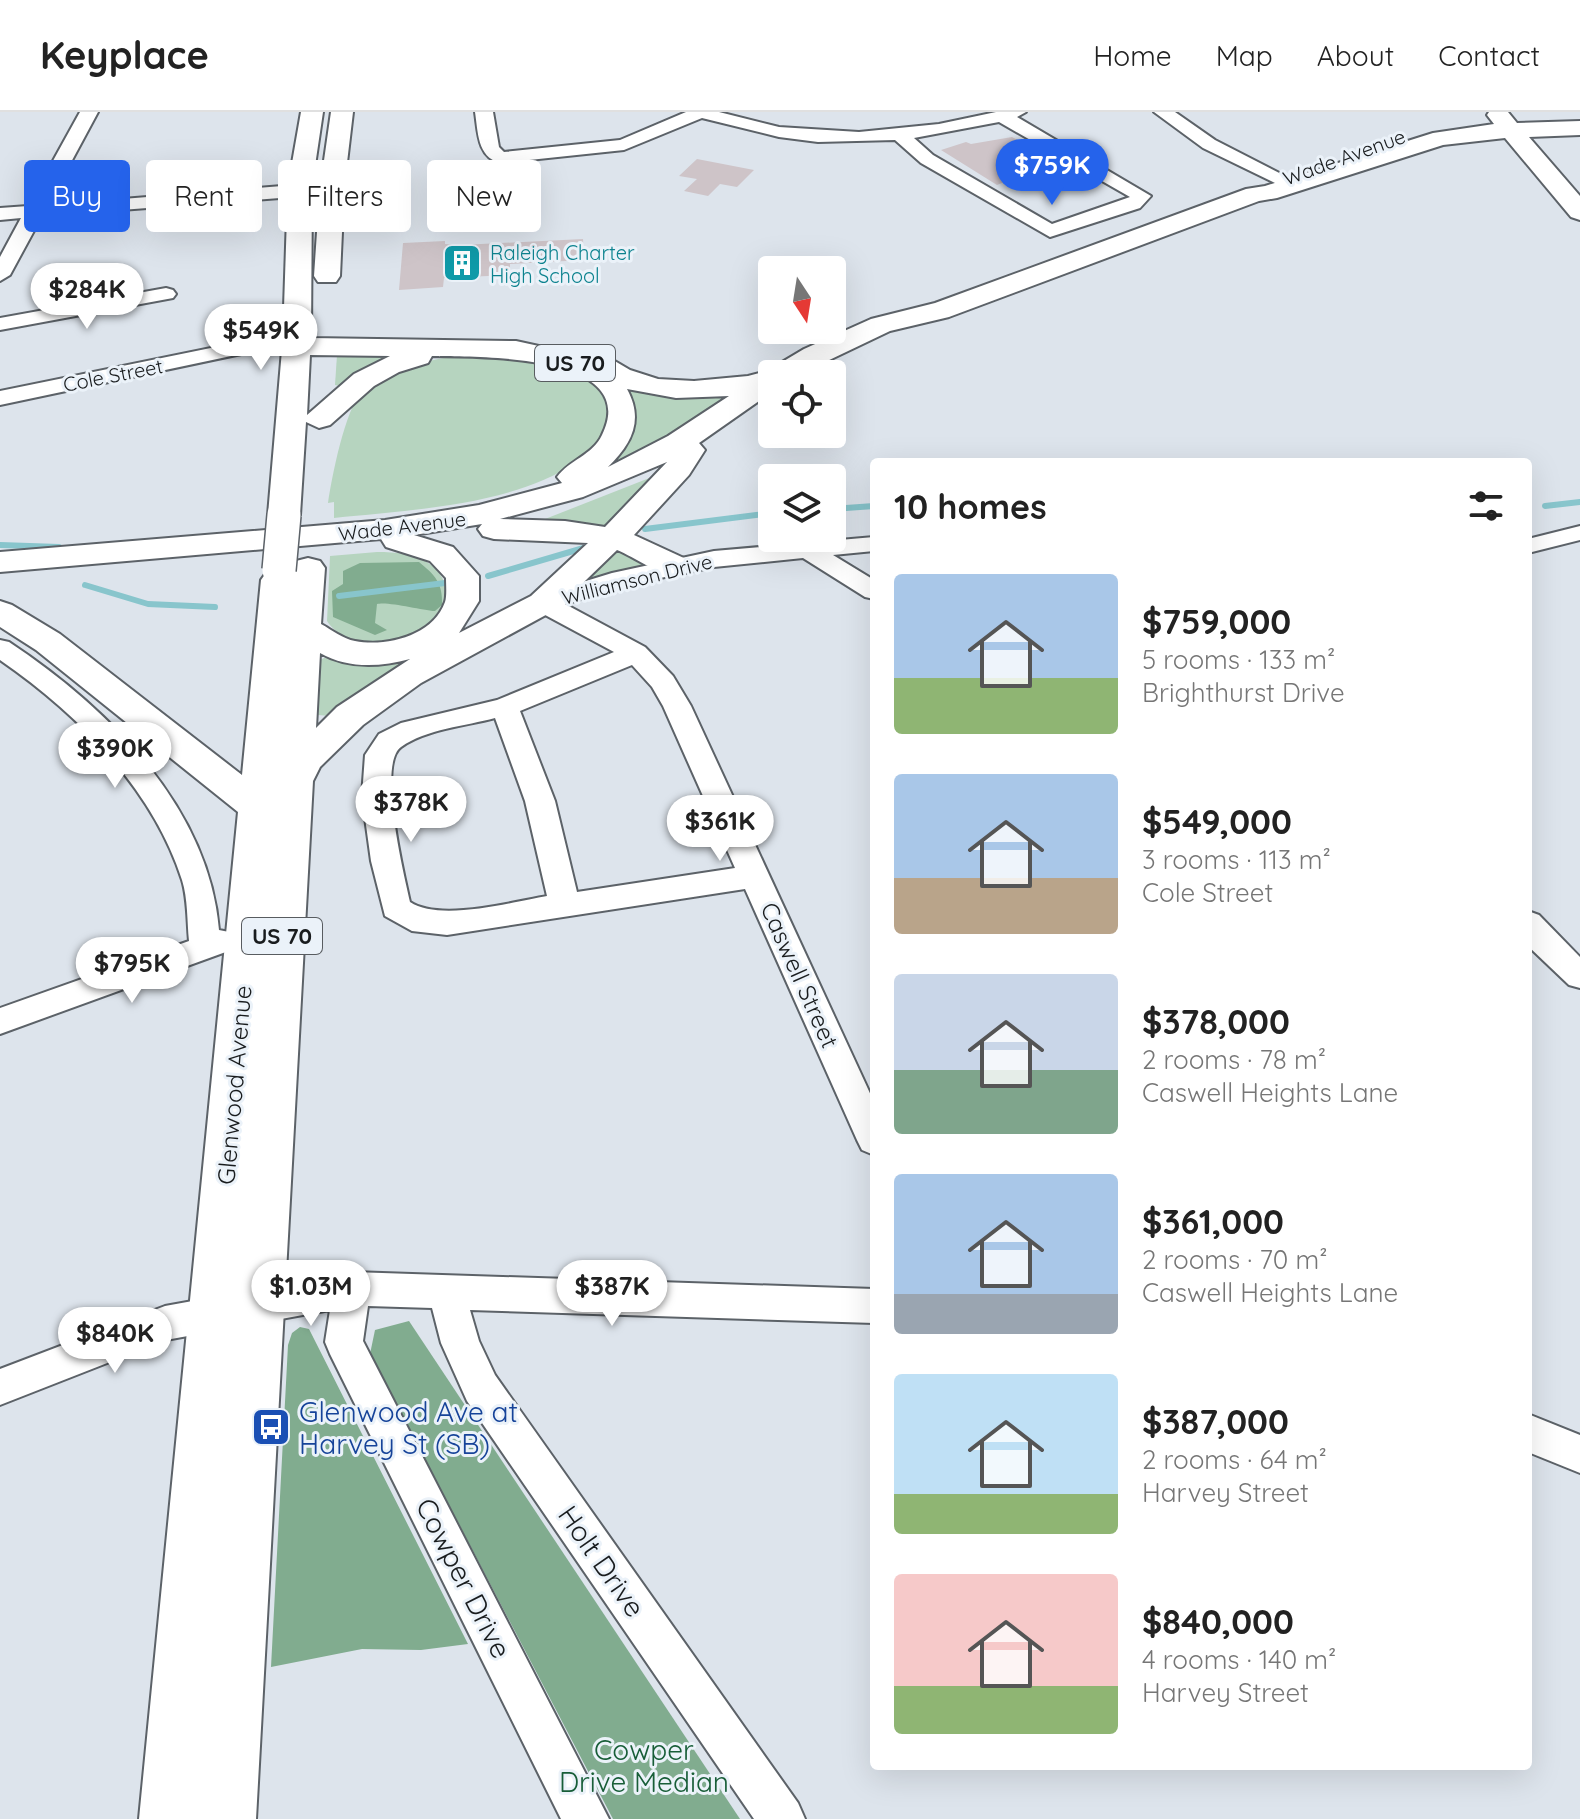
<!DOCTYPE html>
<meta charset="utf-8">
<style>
:root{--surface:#fff;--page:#f2f2f2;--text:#222;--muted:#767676;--line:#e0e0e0;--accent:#2563eb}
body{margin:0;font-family:Quicksand,sans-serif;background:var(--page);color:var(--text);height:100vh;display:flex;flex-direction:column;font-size:30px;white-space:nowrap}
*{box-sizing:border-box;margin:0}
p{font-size:26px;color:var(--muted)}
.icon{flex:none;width:44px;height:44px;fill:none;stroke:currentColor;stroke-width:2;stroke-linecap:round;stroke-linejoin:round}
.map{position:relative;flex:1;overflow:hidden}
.details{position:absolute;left:870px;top:346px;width:662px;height:1312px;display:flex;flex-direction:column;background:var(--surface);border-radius:8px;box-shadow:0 8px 32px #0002}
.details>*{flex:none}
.hud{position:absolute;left:24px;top:48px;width:726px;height:72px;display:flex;gap:16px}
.needle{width:52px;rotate:168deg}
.buttons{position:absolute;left:758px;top:144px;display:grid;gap:16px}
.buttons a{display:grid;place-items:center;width:88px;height:88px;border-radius:8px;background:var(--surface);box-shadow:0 8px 32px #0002;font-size:40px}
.price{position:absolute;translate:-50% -68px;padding:0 18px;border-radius:28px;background:#fff;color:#222;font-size:26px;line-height:52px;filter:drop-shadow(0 2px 4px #0008)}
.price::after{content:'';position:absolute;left:50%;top:48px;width:24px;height:18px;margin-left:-12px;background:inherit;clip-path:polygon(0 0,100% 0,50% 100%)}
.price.current{background:var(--accent);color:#fff}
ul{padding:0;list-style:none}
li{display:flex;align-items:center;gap:24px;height:200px;padding:0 24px}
li span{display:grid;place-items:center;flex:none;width:224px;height:160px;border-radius:8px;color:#555}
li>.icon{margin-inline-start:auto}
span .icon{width:96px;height:96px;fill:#fffc;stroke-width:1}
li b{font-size:34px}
h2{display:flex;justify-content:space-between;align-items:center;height:96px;padding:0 24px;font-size:34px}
.chip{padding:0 28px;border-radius:8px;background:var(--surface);box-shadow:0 8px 32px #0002;font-size:28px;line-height:72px}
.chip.current{background:var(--accent);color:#fff}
header{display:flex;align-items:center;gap:48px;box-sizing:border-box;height:112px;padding:0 40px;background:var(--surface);border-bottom:2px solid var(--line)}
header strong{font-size:38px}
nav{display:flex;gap:44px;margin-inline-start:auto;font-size:28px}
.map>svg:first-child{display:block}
.green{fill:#b6d4bf}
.forest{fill:#81ac8f}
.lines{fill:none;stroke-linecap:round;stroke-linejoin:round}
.stream{stroke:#88c5cc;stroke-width:6}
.building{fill:#cec4c8}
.minor-casing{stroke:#5c6268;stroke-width:4}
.major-casing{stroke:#5c6268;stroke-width:4}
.minor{fill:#fff;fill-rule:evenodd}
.major{fill:#fff;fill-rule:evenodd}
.major-bridge-casing{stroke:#5c6268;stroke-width:36;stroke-linecap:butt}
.major-bridge{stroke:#fff;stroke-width:33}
.labels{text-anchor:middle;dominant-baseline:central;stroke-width:6;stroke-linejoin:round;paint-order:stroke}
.far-street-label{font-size:20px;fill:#191c1e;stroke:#ebf2f9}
.far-culture-label{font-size:20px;fill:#0d838f;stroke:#ebf2f9;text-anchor:start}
.shield{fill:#ebf2f9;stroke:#585c60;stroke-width:2}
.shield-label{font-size:22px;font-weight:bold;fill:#191c1e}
.street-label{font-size:24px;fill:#191c1e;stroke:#ebf2f9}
.near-transit-label{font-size:28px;fill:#164399;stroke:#ebf2f9;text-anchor:start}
.near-street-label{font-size:28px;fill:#191c1e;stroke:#ebf2f9}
.near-park-label{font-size:28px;fill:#185e38;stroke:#ebf2f9}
</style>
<header>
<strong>Keyplace</strong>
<nav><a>Home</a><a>Map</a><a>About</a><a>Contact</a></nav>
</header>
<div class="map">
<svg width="1580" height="1707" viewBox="0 0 1580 1707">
<rect width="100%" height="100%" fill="#dde4ec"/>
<g class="green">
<path d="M 398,241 L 340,274 L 335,273 L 337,243 Z"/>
<path d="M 473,241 L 576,257 L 609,283 L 614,319 C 601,330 589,342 575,351 C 511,394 409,398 334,406 L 334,390 L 328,391 C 332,364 345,298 362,279 C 383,256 443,245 473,241 Z"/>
<path d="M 620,276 L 735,279 L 682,317 L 606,355 Z"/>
<path d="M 657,363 L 616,416 L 540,409 Z"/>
<path d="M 613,437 L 646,451 L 640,455 L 585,468 Z"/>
<path d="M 377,440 C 415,440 448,449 448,492 C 441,501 432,515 422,520 C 394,536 346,538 327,509 L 330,444 Z"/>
<path d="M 423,543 L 330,604 L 318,603 L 320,548 L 326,545 C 358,558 391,555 423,543 Z"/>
</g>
<g class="forest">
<path d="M 419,450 C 435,463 443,471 442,493 L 435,499 C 421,498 387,489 377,492 L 375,511 L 387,518 L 375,523 L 333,505 L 332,479 L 343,472 L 343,459 L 360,451 Z"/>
<path d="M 409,1209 L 740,1707 L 613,1707 L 370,1242 L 375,1218 Z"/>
<path d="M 300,1215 L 309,1217 L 468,1532 L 421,1538 L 362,1537 L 271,1555 L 288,1233 L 292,1221 Z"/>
</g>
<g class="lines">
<g class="stream">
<path d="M 1545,394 L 1580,390"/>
<path d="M 832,397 L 874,394"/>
<path d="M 645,417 L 772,401"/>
<path d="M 0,433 L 59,435"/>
<path d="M 488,464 L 587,435"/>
<path d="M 85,473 L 148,492 L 215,495"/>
<path d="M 339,484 L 445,471"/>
</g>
</g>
<g class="building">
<path d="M 1012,25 L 1056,49 L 997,73 L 941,38 L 966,30 L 971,32 Z"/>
<path d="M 697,47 L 754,58 L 737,75 L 720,72 L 708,84 L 684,79 L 697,67 L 679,64 Z"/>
<path d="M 583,127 L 584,148 L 510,152 L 510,163 L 444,166 L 443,175 L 399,178 L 403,131 L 445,129 L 445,132 L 461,133 Z"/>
</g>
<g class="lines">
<defs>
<g id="minor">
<path d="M 80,0 L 98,0 L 48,93 L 332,70 L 341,76 L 332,82 L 42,104 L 10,163 L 0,169 L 0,145 L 21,106 L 0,108 L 0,96 L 28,94 Z"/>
<path d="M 475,0 L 493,0 L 499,35 L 504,40 L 620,28 L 686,0 L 719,0 L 779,15 L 859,20 L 939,12 L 996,0 L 1026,0 L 1017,5 L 1151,84 L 1140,96 L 1050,125 L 921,51 L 895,28 L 818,30 L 779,25 L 702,6 L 624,38 L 500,51 C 477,45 478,19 475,0 ZM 999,10 L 1130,85 L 1052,112 L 933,43 L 914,26 Z"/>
<path d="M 1154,0 L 1175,0 L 1215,28 L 1291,67 L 1282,73 L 1275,71 L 1203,36 Z"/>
<path d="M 166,176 L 173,178 L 176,182 L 173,186 L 0,218 L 0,206 Z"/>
<path d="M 279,222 L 297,222 L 308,228 L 297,234 L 279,234 L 0,293 L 0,279 Z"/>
<path d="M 1580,414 L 1580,428 L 1528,441 L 1528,427 Z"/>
<path d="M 874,425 L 874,439 L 833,443 L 874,468 L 874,487 L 865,485 L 803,446 L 714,455 L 626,473 L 565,492 L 645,535 L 673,564 L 691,594 L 874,990 L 874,1043 L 862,1038 L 857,1028 L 745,777 L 447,823 L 412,819 L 385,804 L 371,749 L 362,684 L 365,643 L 379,622 L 401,611 L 497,588 L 614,540 L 534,497 L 530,491 L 534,485 L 612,461 L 714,439 ZM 632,553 L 652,575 L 663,594 L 735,756 L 577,780 L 555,689 L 520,599 ZM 495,606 L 525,689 L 547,784 C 512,790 440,810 410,790 C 404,763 377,652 401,635 C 426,617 466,614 495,606 Z"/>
<path d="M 0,528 L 9,530 C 107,595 209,695 219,818 L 234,821 L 239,829 L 234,837 L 0,922 L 0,896 L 189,829 C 187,809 188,787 182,768 C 153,677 77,601 0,548 Z"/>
<path d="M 1528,799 L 1539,803 L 1580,845 L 1580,876 L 1569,873 L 1528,834 Z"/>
<path d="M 352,1160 L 874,1177 L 874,1211 L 470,1198 L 479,1229 L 495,1263 L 798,1691 L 805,1707 L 754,1707 L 467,1289 L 441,1231 L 432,1196 L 368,1194 L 363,1229 L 609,1707 L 561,1707 L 330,1242 L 325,1230 L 330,1198 L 166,1228 L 0,1293 L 0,1257 L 165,1194 Z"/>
<path d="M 1528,1302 L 1580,1323 L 1580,1361 L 1528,1340 Z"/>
</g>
<g id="major">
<path d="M 301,0 L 323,0 L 312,74 L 311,226 L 516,229 L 580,243 L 591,238 L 601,241 L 630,258 L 658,267 L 694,269 L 748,264 L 767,259 L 804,237 L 871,207 L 935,191 L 1246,77 L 1265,74 L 1433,21 L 1494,12 L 1487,3 L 1489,0 L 1508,0 L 1517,11 L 1580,9 L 1580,23 L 1529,25 L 1580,84 L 1580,108 L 1571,105 L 1505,26 L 1443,33 L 1277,86 L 1259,89 L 949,205 L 890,219 L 800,262 L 772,262 L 772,280 L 699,331 L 705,338 L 689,363 L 634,423 L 686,447 L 691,454 L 686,461 C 661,467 639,447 617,438 L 555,498 L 421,571 L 363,613 L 320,655 L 313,669 L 256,1707 L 139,1707 L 238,700 L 36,538 L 0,515 L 0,489 L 12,493 L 60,522 L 242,663 L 261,468 L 266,461 L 278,458 L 291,463 L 296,449 L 308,446 L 320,449 L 325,456 L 321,512 C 332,518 343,527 355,529 C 386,535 433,524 445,490 C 447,484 446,473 446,466 L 430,449 L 386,435 L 381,427 L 0,460 L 0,440 L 385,408 L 479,393 L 562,371 L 557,365 C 569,348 593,343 602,323 C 643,240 472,245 432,244 L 428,251 L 399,260 L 374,274 L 330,313 L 319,316 L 306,310 L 300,403 L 295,410 L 284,413 L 273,410 L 268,403 L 283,226 L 288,74 ZM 310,243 L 390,244 L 354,262 L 307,303 ZM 627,277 L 676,286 L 729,284 L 668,324 L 608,355 C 632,332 644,308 627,277 ZM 667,350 L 605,415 L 565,409 L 500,407 L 583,385 ZM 482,412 L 478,417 L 483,424 L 494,427 L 588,431 L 531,484 L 459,521 L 479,489 L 479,464 L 453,435 L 414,423 ZM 320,541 C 348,557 380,555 410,547 L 337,595 L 316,616 Z"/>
<path d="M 331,0 L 353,0 L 344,76 L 340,164 L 336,170 L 318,170 L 314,164 L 320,76 Z"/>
</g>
</defs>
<use href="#minor" class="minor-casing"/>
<use href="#major" class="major-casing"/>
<use href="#minor" class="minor"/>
<use href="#major" class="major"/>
<defs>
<path id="major-bridge" d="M 279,458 L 284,403"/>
</defs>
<use href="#major-bridge" class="major-bridge-casing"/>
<use href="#major-bridge" class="major-bridge"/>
</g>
<defs>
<symbol id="building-square" viewBox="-11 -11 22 22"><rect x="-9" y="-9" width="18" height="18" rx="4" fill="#0f9aa8" stroke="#ebf2f9"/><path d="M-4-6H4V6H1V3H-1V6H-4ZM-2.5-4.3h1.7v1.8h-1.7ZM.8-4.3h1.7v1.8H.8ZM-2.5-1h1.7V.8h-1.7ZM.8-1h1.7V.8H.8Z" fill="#fff"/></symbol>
<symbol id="bus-square" viewBox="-11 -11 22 22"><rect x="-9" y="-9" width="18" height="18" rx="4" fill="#1a4fb4" stroke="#ebf2f9"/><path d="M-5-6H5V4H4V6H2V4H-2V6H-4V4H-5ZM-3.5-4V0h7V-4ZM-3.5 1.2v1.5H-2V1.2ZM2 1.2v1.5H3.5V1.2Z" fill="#fff"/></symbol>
</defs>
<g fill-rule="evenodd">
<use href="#building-square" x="440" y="129" width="44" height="44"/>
<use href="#bus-square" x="249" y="1293" width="44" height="44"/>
</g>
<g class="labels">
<g class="far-street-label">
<text transform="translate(1344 45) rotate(-20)">Wade Avenue</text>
<text transform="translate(113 263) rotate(-11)">Cole Street</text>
<text transform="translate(402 414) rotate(-7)">Wade Avenue</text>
<text transform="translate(637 467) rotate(-14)">Williamson Drive</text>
</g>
<g class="far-culture-label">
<text x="490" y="140">Raleigh Charter<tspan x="490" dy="23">High School</tspan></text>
</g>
<g class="shield">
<rect x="535" y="233" width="80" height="36" rx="6"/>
<rect x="242" y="806" width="80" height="36" rx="6"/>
</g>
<g class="shield-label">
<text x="575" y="251">US 70</text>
<text x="282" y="824">US 70</text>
</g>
<g class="street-label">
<text transform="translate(800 863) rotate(66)">Caswell Street</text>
<text transform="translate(234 973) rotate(-85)">Glenwood Avenue</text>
</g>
<g class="near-transit-label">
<text x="299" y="1299">Glenwood Ave at<tspan x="299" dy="32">Harvey St (SB)</tspan></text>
</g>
<g class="near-street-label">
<text transform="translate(602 1449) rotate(55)">Holt Drive</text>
<text transform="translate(464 1466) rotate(63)">Cowper Drive</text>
</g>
<g class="near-park-label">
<text x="644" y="1637">Cowper<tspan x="644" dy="32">Drive Median</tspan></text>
</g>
</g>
</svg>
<div class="buttons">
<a><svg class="needle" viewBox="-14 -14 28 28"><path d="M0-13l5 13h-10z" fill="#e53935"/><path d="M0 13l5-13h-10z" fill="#767676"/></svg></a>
<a><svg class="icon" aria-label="locate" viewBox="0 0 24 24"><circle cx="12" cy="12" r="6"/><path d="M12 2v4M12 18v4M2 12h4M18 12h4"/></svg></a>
<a><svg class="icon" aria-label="layers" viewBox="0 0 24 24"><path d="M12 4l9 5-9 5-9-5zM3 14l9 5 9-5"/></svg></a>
</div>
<b class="price current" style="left:1052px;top:95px">$759K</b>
<b class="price" style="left:87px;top:219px">$284K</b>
<b class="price" style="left:261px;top:260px">$549K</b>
<b class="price" style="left:115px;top:678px">$390K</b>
<b class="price" style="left:411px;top:732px">$378K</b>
<b class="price" style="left:720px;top:751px">$361K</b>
<b class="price" style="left:132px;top:893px">$795K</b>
<b class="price" style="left:311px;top:1216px">$1.03M</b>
<b class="price" style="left:612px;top:1216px">$387K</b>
<b class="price" style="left:115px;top:1263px">$840K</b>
<div class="hud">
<a class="chip current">Buy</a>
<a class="chip">Rent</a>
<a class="chip">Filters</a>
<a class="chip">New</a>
</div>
<section class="details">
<h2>10 homes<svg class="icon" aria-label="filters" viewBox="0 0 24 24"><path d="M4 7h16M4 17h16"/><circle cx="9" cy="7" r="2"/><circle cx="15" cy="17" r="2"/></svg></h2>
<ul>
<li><span style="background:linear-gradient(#a9c7e8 65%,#8fb573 0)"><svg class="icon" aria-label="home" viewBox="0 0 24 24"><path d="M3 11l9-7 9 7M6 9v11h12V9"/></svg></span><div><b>$759,000</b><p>5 rooms · 133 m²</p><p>Brighthurst Drive</p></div></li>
<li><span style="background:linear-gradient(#a9c7e8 65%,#b9a48a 0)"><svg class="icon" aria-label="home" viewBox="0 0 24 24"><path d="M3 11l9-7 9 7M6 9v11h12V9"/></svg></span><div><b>$549,000</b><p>3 rooms · 113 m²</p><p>Cole Street</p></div></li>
<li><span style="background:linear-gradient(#c9d6e8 60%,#7fa58c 0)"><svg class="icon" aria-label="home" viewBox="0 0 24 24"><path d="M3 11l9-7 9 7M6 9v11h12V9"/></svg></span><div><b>$378,000</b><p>2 rooms · 78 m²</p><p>Caswell Heights Lane</p></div></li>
<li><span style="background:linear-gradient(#a9c7e8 75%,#9aa5b1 0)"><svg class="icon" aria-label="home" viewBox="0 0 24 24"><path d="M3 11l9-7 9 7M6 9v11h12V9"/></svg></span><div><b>$361,000</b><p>2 rooms · 70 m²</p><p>Caswell Heights Lane</p></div></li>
<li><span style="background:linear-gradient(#bfe0f5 75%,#8fb573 0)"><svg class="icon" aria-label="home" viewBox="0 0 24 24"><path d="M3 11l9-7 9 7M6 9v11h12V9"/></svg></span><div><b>$387,000</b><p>2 rooms · 64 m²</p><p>Harvey Street</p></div></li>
<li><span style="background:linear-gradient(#f6c9c9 70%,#8fb573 0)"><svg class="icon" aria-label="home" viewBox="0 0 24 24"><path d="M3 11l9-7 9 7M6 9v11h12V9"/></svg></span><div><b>$840,000</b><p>4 rooms · 140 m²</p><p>Harvey Street</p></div></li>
</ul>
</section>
</div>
